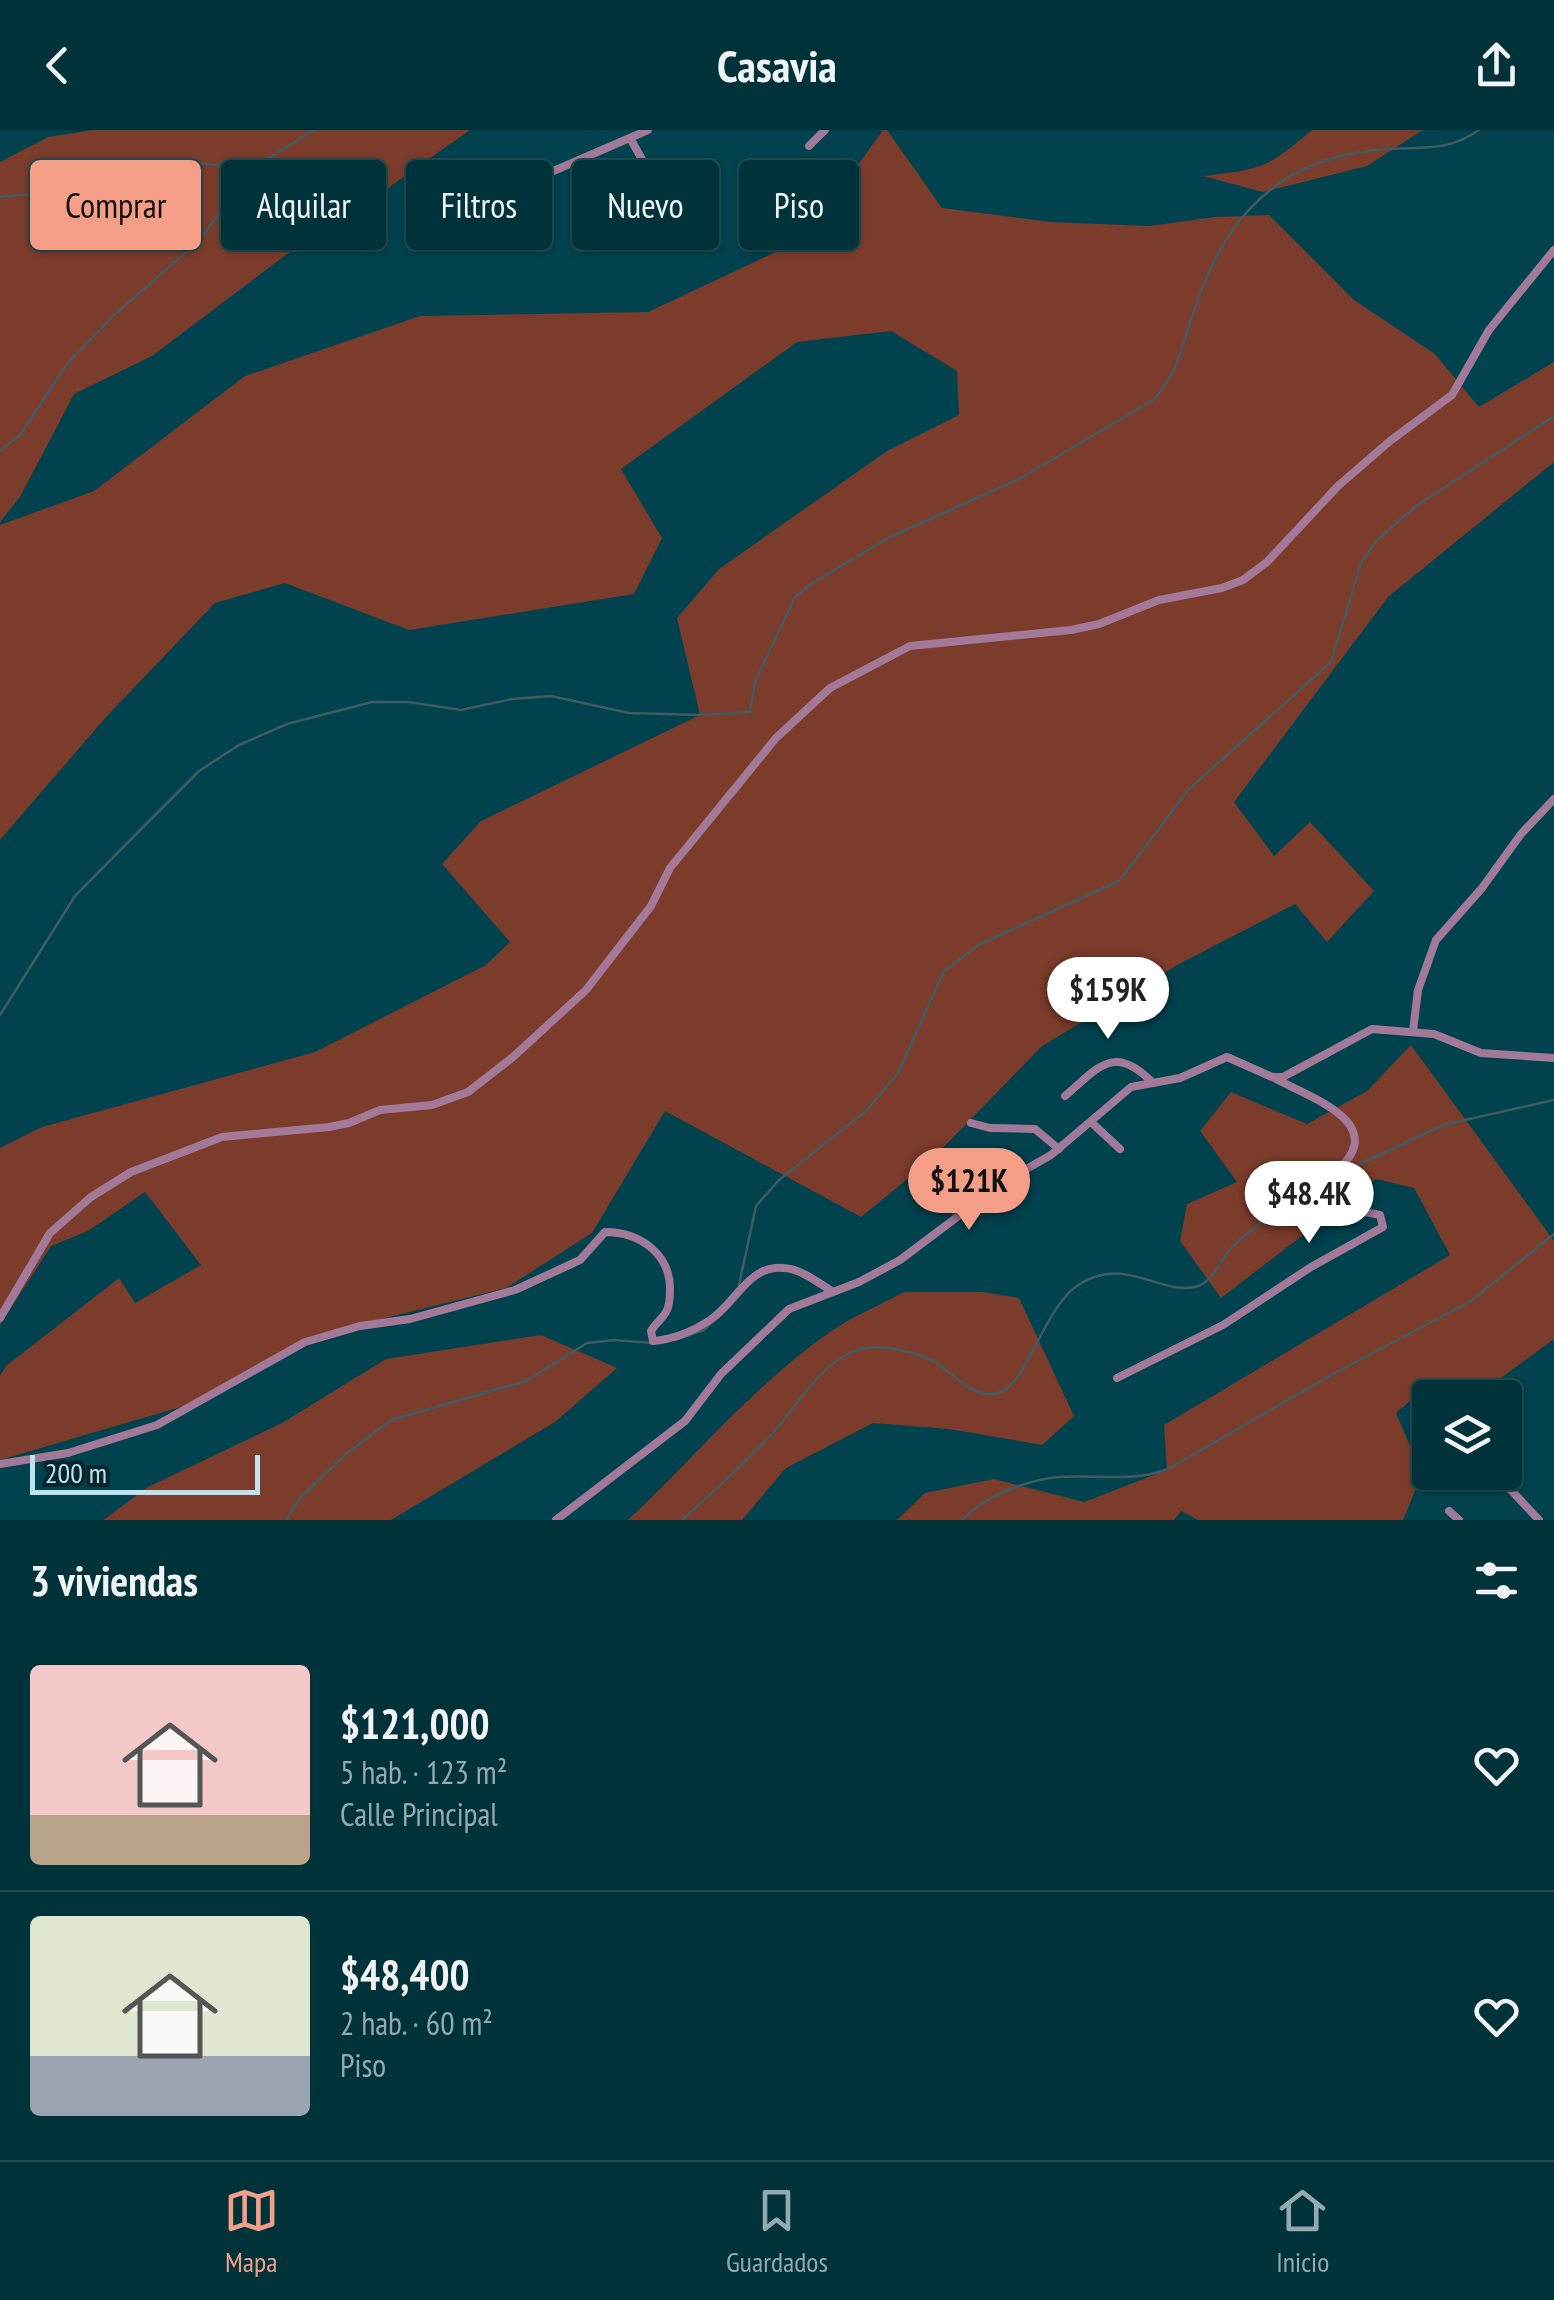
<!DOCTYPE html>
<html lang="es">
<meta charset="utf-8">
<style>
:root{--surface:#00323a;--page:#0a3a42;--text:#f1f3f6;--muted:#95aaaf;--line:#224d54;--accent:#f49e88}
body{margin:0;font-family:"PT Sans Narrow",sans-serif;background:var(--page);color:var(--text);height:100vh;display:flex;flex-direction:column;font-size:38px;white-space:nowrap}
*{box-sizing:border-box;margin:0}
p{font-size:32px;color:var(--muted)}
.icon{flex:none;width:55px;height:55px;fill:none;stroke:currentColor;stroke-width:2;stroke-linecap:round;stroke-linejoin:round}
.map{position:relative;height:1390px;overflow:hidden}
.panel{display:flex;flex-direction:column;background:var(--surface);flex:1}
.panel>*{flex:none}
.hud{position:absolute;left:30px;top:30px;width:1000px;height:90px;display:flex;gap:20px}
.buttons{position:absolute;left:1412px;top:1250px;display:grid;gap:20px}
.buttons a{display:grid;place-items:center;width:110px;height:110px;border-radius:10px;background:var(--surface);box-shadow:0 2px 8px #0004,0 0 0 2px var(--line);font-size:50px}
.scale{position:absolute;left:30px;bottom:25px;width:230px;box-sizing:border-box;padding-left:10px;border:5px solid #bfe3ec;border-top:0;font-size:28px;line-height:35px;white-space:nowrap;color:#bfe3ec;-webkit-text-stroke:8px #05262d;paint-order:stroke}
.price{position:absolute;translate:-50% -85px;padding:0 22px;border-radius:35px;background:#fff;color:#222;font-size:32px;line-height:65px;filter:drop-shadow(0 2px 5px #0008)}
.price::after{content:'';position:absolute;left:50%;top:60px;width:30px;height:22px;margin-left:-15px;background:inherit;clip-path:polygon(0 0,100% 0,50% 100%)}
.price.on{background:var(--accent);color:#111}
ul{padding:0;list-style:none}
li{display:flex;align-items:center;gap:30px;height:250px;padding:0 30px}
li+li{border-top:2px solid var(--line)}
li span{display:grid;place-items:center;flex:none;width:280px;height:200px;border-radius:10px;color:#555}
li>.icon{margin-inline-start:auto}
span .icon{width:120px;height:120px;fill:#fffc;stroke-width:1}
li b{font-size:42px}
h2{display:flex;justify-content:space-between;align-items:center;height:120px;padding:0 30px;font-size:42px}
.chip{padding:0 35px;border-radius:10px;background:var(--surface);box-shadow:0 2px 8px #0004,0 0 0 2px var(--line);font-size:35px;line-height:90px}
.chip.on{background:var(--accent);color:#111}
header{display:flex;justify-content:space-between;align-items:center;height:130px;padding:0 30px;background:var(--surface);font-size:45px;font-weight:600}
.dock{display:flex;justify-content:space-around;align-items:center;height:140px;border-top:2px solid var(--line);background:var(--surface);font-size:28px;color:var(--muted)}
.dock a{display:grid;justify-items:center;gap:5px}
.dock .on{color:var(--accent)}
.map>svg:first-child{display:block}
.green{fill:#7b3c2b}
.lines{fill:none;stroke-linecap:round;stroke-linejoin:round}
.stream{stroke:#405b61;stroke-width:2.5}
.street{stroke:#a37999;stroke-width:8}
</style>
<header><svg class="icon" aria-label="back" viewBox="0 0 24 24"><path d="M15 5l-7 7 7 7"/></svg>Casavia<svg class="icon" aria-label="share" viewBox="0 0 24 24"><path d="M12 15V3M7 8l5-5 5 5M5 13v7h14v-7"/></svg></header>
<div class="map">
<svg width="1554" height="1390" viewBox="0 0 1554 1390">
<rect width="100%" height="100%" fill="#00424e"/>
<g class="green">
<path d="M 93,0 L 470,0 L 371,70 L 287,124 L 152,226 L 74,264 L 20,367 L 0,392 L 0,32 L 48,7 Z"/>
<path d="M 883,0 L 887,0 L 942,78 L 1051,92 L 1149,96 L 1215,87 L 1269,85 L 1354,170 L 1435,224 L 1479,277 L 1554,232 L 1554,332 L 1388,467 L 1234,672 L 1274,726 L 1310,692 L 1374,761 L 1327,812 L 1295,774 L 1181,833 L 1042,916 L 933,1028 L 861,1087 L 665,981 L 592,1103 L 506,1158 L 309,1207 L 201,1271 L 0,1330 L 0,1246 L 6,1236 L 119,1148 L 135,1173 L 201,1135 L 145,1062 L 88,1101 L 51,1116 L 0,1195 L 0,1018 L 42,997 L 315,922 L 486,835 L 510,812 L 442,734 L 481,691 L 700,585 L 677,488 L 719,439 L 887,321 L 959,285 L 957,241 L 891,201 L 797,212 L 621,339 L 662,408 L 634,464 L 409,500 L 285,453 L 215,473 L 106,587 L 0,710 L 0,395 L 94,361 L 245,246 L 420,186 L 648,182 L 782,119 L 839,61 Z"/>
<path d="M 1312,0 L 1423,0 L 1367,36 L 1263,62 L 1203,46 C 1262,39 1266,39 1312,0 Z"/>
<path d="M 1411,915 L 1554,1111 L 1554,1209 L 1494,1253 L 1436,1248 L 1396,1283 L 1422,1344 L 1403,1390 L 1198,1390 L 1181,1381 L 1174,1390 L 897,1390 L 925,1363 L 994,1349 L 1084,1372 L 1167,1340 L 1164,1295 L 1450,1125 L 1414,1058 L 1376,1049 L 1221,1168 L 1180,1111 L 1187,1074 L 1237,1052 L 1200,1001 L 1231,962 L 1307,994 L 1367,961 Z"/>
<path d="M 904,1162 L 982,1162 L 1019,1168 L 1074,1286 L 1042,1315 L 949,1299 L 873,1293 L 786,1338 L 742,1390 L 628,1390 C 695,1327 754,1255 830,1202 C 853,1186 880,1175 904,1162 Z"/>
<path d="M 541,1205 L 617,1238 L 555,1292 L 391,1390 L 103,1390 L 148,1357 L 282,1293 L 386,1229 Z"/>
</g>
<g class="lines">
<g class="stream">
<path d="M 0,67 L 39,63 L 84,65 L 122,46 L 155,36 L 191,32 L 250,39"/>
<path d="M 0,321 L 20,305 L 67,234 L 114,185 L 200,110 L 251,39 L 314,0"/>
<path d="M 0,885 L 75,766 L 140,700 L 199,641 L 239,615 L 287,594 L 372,572 L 408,572 L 461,580 L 512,569 L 551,566 L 629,583 L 700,585 L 750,582 L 755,552 L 795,467 L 814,452 L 888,408 L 1021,348 L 1153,270 C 1178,244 1183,213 1194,181 C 1212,126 1238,78 1289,47 C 1313,32 1348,23 1376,20 C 1416,15 1443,25 1479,0"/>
<path d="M 1339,1044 L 1443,995 L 1554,970"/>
<path d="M 739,1155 L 756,1076 L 779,1050 L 867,980 L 898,943 L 944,841 L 980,814 L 1119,751 L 1189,659 L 1331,532 L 1361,433 L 1378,409 L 1416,376 L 1554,286"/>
<path d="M 675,1210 L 704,1200 L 733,1172"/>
<path d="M 286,1390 L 300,1368 L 346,1324 L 391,1290 L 526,1251 L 587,1213 L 614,1210 L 652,1213"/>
<path d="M 682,1390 C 712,1363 742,1335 770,1306 C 794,1280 816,1240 848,1224 C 873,1211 904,1219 929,1229 C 953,1239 971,1273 1001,1262 C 1025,1253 1045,1181 1074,1158 C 1123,1121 1161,1168 1198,1156 C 1212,1152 1222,1128 1232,1117 C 1261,1089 1298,1068 1332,1048"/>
<path d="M 962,1390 C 986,1365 1026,1350 1060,1347 C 1097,1344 1132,1353 1168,1339 L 1333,1244 L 1471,1171 L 1554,1104"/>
</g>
<g class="street">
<path d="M 630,8 L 674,86"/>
<path d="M 809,16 L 825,0"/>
<path d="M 528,52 L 648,0"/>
<path d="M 1413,901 L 1418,860 L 1436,810 L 1482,758 L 1521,704 L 1554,669"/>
<path d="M 1065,966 C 1099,937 1114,913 1153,953"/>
<path d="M 971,993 L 990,998 L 1035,999 L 1059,1019"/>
<path d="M 1092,993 L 1120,1019"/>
<path d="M 0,1188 L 50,1103 L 91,1067 L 131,1042 L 222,1007 L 329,997 L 349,993 L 380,980 L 432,975 L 468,962 L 513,927 L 586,860 L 651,776 L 670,738 L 776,608 L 830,558 L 910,516 L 1071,500 L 1099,494 L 1159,470 L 1222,458 L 1243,450 L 1267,432 L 1338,356 L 1390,311 L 1452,265 L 1489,200 L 1554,120"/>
<path d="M 1117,1248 L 1223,1195 L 1311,1137 L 1383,1097 L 1380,1085 L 1344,1078 L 1336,1068 L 1334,1043 C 1393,995 1312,968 1276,949"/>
<path d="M 0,1334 L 68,1323 L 157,1295 L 305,1212 L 360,1196 L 410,1189 L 515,1160 L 580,1130 L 605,1102 C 639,1102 670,1123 670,1159 C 670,1166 670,1176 666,1182 C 662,1189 655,1194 651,1201 L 653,1211 C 674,1209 692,1202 710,1190 C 735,1174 749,1134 784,1138 C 801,1139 819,1153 833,1162"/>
<path d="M 1494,1342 L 1539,1390"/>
<path d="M 1449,1381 L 1459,1390"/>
<path d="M 556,1390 L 685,1291 L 721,1244 L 789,1179 L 859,1152 L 900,1130 L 1005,1051 L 1051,1025 L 1131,957 L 1180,948 L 1227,927 L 1272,947 L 1283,947 L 1372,899 L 1434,904 L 1481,923 L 1554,928"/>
</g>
</g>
</svg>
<div class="buttons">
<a><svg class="icon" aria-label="layers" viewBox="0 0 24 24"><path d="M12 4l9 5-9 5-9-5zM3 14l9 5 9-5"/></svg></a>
</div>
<div class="scale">200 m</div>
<b class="price" style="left:1108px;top:912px">$159K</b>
<b class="price on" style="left:969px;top:1103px">$121K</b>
<b class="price" style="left:1309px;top:1116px">$48.4K</b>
<div class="hud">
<a class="chip on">Comprar</a>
<a class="chip">Alquilar</a>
<a class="chip">Filtros</a>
<a class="chip">Nuevo</a>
<a class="chip">Piso</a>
</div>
</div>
<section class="panel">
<h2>3 viviendas<svg class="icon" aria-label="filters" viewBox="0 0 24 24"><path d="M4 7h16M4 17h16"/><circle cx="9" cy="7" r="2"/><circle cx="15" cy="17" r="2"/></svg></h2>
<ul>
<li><span style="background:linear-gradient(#f6c9c9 75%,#b9a48a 0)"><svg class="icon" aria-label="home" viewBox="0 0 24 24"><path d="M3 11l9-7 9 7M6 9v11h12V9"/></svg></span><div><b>$121,000</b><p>5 hab. · 123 m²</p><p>Calle Principal</p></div><svg class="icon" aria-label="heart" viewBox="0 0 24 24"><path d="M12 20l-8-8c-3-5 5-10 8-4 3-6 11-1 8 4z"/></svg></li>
<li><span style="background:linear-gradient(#dfe7d0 70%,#9aa5b1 0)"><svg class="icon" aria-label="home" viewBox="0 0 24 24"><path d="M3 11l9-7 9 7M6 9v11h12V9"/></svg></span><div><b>$48,400</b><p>2 hab. · 60 m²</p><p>Piso</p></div><svg class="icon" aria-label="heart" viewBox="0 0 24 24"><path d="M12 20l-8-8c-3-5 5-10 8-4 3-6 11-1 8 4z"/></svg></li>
</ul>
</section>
<nav class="dock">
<a class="on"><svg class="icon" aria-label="map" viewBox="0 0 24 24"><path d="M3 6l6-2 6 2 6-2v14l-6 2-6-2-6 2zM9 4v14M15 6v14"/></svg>Mapa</a>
<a><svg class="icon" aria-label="saved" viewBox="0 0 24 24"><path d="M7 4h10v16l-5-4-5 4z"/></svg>Guardados</a>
<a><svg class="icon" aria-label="home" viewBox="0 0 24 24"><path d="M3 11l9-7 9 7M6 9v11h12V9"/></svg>Inicio</a>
</nav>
